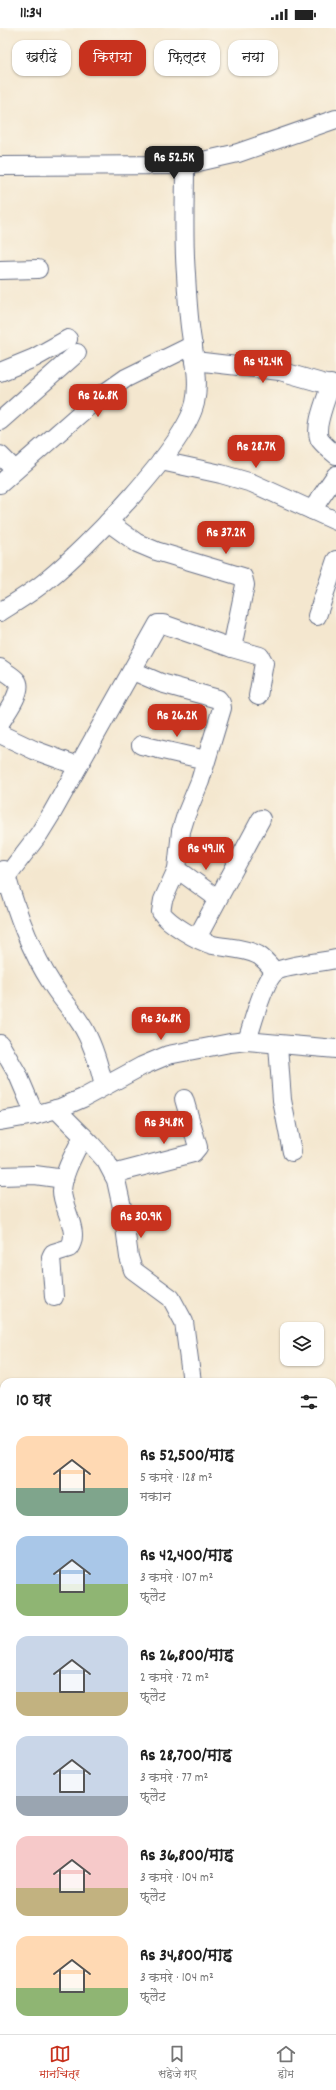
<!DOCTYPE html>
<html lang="hi">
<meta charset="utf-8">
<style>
:root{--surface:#fff;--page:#f2f2f2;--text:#222;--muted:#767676;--line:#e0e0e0;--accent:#c8321e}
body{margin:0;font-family:Dekko,"Playpen Sans Deva",sans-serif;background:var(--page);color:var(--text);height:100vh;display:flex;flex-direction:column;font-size:15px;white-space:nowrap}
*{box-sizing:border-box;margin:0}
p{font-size:13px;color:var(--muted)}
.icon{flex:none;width:22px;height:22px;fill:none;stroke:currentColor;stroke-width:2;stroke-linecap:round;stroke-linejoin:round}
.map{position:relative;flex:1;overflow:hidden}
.side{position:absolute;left:0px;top:1350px;width:336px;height:656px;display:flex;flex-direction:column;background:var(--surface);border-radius:12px 12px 0 0;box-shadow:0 1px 3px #0004}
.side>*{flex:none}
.banner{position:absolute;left:12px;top:12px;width:312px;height:36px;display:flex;gap:8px}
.buttons{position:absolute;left:280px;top:1294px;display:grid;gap:8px}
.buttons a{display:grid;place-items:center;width:44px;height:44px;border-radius:8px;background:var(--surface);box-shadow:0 1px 3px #0004;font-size:20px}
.price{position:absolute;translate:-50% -34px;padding:0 9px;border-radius:8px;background:var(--accent);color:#fff;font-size:13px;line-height:26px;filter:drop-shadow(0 1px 2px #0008)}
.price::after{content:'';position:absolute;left:50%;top:24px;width:12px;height:9px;margin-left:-6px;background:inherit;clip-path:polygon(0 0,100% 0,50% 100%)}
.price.on{background:#222;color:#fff}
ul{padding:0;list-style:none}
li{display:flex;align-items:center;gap:12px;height:100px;padding:0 16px}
li span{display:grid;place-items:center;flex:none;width:112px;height:80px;border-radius:12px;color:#555}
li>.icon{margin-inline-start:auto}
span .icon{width:48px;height:48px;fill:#fffc;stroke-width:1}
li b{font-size:17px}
h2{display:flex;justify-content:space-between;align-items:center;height:48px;padding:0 16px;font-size:17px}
.pill{padding:0 14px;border-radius:12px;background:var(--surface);box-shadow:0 1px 3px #0004;font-size:14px;line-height:36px}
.pill.on{background:var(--accent);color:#fff}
.status{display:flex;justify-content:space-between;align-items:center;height:28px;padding:0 20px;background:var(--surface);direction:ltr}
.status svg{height:11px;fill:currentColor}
.dock{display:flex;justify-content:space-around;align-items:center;height:56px;border-top:1px solid var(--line);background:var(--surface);font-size:11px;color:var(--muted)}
.dock a{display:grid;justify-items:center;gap:2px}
.dock .on{color:var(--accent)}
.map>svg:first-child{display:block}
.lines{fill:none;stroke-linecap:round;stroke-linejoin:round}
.minor-casing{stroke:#676f86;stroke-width:20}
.minor{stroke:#fff;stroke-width:18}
</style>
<div class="status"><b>11:34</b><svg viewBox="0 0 49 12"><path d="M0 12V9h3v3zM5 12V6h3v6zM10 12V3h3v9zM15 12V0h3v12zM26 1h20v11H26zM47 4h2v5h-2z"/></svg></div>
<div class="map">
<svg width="336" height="2006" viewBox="0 0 336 2006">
<rect width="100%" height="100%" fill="#fbf7ec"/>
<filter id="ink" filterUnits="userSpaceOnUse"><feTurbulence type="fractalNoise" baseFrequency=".025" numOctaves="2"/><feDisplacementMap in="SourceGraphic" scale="8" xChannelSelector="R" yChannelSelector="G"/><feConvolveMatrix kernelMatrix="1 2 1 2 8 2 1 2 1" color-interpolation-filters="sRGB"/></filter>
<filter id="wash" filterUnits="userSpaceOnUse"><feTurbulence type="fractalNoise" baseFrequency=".012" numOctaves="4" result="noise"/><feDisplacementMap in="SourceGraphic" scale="16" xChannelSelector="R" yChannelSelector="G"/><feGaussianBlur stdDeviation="0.9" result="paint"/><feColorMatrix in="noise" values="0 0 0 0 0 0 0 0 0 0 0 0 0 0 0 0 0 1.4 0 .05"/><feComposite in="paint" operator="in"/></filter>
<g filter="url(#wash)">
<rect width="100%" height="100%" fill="#f4e7cf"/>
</g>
<g filter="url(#ink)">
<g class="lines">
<defs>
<g id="minor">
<path d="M 0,138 L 185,137 L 238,125 L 336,91"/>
<path d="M 0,242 L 38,241"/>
<path d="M 195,333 L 280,343 L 336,359"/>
<path d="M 0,344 L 34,330 L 68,311"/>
<path d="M 331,356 C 327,369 313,400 320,412 C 324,417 331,423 336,427"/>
<path d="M 0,393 L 77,325"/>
<path d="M 0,427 L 15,442"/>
<path d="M 161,433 L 221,446 L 252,455 L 336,493"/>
<path d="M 0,456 L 99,369 L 126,350 L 193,317"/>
<path d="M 312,482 L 336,447"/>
<path d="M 108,494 L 137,515 L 156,523 L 243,549 L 245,557 L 232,620"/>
<path d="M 0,584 C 16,574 33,564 47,552 C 85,522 184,420 195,375 C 200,353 194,328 191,306 C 188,286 187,266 186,246 C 183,210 185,173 185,137"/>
<path d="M 317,588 L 336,532"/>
<path d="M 0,640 C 5,644 13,648 17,653 C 24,662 5,687 0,695"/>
<path d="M 133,643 L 161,655 L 218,671 L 221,675 L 222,680 L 200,753 L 186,787 L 181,803 L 177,841 L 163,872 L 161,884 C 169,896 198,913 213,917 C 227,920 245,920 258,927 C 265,931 270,938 275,944"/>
<path d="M 0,706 L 34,722 L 78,738"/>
<path d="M 141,717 L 206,732"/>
<path d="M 177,841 L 217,870"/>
<path d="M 3,842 L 6,847 C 17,886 30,922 52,956 C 62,972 75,985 84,1001 C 94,1019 99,1038 104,1058"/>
<path d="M 0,857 L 39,806 L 52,785 L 158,596 L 163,596 L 232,620 L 260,628 L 264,635 L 258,668"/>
<path d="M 197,910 L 261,791"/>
<path d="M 247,1013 C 252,998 263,954 275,944 C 283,938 323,934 336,931"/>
<path d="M 0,1016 L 18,1047 L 35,1087"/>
<path d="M 278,1017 L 282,1072 L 292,1124"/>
<path d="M 56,1081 L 91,1116 L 106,1133 L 116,1152 L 123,1184 L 129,1229 L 133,1242 L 171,1270 L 184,1294 L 192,1354"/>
<path d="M 0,1093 L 35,1087 L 60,1080 L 83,1070 L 142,1038 L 168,1027 L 230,1015 L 247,1013 L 336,1021"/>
<path d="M 113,1146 L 193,1125 L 198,1119 L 184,1071"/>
<path d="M 0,1148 L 35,1147 L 64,1151"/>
<path d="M 54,1269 L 51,1229 L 53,1225 L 69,1220 C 81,1204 62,1180 62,1163 C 63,1144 75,1125 83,1108"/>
<path d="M 0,1431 L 4,1430"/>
<path d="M 0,1474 L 4,1473"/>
<path d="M 332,1488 L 336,1487"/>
<path d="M 0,1579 L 4,1579"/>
<path d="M 0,1652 L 4,1652"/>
<path d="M 332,1712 L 336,1711"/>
<path d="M 0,1751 L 4,1750"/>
<path d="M 84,2002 L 84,2006"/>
<path d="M 296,2002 L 296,2006"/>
</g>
</defs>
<use href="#minor" class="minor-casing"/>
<use href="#minor" class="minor"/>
</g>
</g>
</svg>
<div class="buttons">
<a><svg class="icon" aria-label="layers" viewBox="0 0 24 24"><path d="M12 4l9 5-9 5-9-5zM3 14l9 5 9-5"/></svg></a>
</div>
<b class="price on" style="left:174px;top:152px">Rs 52.5K</b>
<b class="price" style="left:263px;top:356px">Rs 42.4K</b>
<b class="price" style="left:98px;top:390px">Rs 26.8K</b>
<b class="price" style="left:256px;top:441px">Rs 28.7K</b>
<b class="price" style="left:226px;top:527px">Rs 37.2K</b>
<b class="price" style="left:177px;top:710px">Rs 26.2K</b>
<b class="price" style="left:206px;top:843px">Rs 49.1K</b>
<b class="price" style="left:161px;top:1013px">Rs 36.8K</b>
<b class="price" style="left:164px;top:1117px">Rs 34.8K</b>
<b class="price" style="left:141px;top:1211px">Rs 30.9K</b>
<div class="banner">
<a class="pill">खरीदें</a>
<a class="pill on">किराया</a>
<a class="pill">फ़िल्टर</a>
<a class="pill">नया</a>
</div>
<section class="side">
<h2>10 घर<svg class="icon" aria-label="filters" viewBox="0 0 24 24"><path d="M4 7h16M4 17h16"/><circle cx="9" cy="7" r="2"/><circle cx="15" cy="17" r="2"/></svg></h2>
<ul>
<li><span style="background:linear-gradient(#ffd9b3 65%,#7fa58c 0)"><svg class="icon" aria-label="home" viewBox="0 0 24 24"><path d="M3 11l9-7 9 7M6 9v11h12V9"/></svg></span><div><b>Rs 52,500/माह</b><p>5 कमरे · 128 m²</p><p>मकान</p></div></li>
<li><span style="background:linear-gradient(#a9c7e8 60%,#8fb573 0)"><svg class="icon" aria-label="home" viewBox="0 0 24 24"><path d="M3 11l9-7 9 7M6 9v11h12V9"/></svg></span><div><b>Rs 42,400/माह</b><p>3 कमरे · 107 m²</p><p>फ़्लैट</p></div></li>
<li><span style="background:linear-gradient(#c9d6e8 70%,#c2b280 0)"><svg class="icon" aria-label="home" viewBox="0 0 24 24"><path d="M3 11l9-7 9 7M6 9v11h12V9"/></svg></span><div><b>Rs 26,800/माह</b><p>2 कमरे · 72 m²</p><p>फ़्लैट</p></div></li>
<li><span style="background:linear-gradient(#c9d6e8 75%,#9aa5b1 0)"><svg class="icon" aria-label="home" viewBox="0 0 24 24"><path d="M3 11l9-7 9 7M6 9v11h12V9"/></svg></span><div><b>Rs 28,700/माह</b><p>3 कमरे · 77 m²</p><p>फ़्लैट</p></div></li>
<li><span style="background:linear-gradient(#f6c9c9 65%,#c2b280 0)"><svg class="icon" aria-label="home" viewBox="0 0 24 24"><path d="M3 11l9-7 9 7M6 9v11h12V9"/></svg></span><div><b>Rs 36,800/माह</b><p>3 कमरे · 104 m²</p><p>फ़्लैट</p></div></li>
<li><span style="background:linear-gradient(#ffd9b3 65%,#8fb573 0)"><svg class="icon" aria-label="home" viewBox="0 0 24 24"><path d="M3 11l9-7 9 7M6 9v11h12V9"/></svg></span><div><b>Rs 34,800/माह</b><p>3 कमरे · 104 m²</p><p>फ़्लैट</p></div></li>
</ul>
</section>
</div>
<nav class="dock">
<a class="on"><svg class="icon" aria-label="map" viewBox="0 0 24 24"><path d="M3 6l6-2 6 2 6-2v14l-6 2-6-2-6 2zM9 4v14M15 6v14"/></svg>मानचित्र</a>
<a><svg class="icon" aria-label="saved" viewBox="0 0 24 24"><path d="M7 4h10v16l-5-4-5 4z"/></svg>सहेजे गए</a>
<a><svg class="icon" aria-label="home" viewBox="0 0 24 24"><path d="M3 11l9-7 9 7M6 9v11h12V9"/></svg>होम</a>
</nav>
